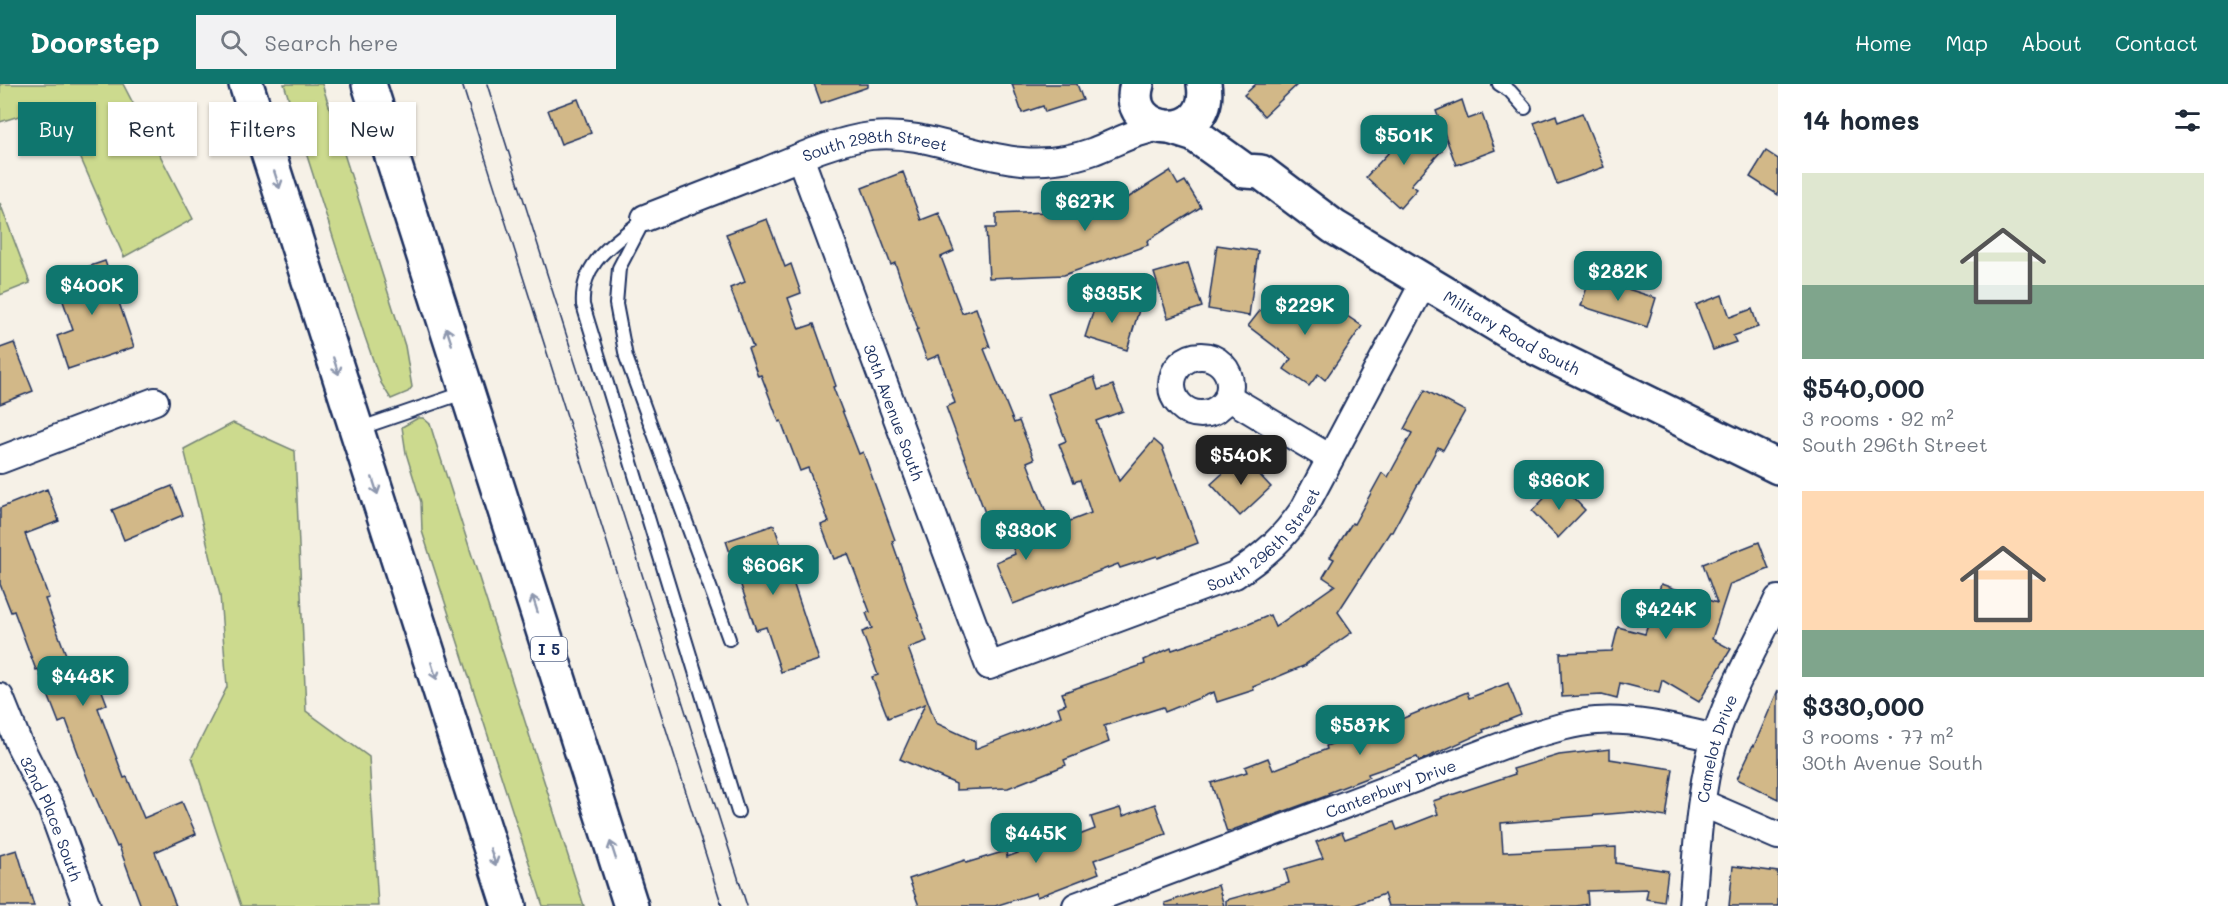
<!DOCTYPE html>
<meta charset="utf-8">
<style>
:root{--surface:#fff;--page:#f2f2f3;--text:#1f2937;--muted:#747a83;--accent:#0f766e}
body{margin:0;font-family:Mali,sans-serif;background:var(--page);color:var(--text);height:100vh;display:flex;flex-direction:column;font-size:22px;white-space:nowrap}
*{box-sizing:border-box;margin:0}
p{font-size:20px;color:var(--muted)}
.icon{flex:none;width:33px;height:33px;fill:none;stroke:currentColor;stroke-width:2;stroke-linecap:round;stroke-linejoin:round}
.map{position:relative;flex:1;overflow:hidden}
.drawer{display:flex;flex-direction:column;background:var(--surface);width:450px}
.drawer>*{flex:none}
.banner{position:absolute;left:18px;top:18px;width:570px;height:54px;display:flex;gap:12px}
.price{position:absolute;translate:-50% -51px;padding:0 14px;border-radius:12px;background:var(--accent);color:#fff;font-size:20px;line-height:39px;filter:drop-shadow(0 2px 3px #0008)}
.price::after{content:'';position:absolute;left:50%;top:36px;width:18px;height:14px;margin-left:-9px;background:inherit;clip-path:polygon(0 0,100% 0,50% 100%)}
.price.current{background:#222;color:#fff}
ul{padding:0;list-style:none}
li{display:grid;align-content:center;gap:12px;height:318px;padding:0 24px}
li span{display:grid;place-items:center;height:186px;border-radius:0px;color:#555}
li>.icon{margin-inline-start:auto}
span .icon{width:108px;height:108px;fill:#fffc;stroke-width:1}
li b{font-size:26px}
h2{display:flex;justify-content:space-between;align-items:center;height:72px;padding:0 24px;font-size:26px}
.pill{padding:0 21px;border-radius:0px;background:var(--surface);box-shadow:0 2px 4px #0004;font-size:21px;line-height:54px}
.pill.current{background:var(--accent);color:#fff}
header{display:flex;align-items:center;gap:36px;box-sizing:border-box;height:84px;padding:0 30px;background:var(--accent);color:#fff}
header strong{font-size:28px}
nav{display:flex;gap:33px;margin-inline-start:auto;font-size:21px}
.search{width:420px;height:54px;background:var(--page);display:flex;align-items:center;gap:15px;box-sizing:border-box;padding:0 21px;border-radius:0px;color:var(--muted);font-size:22px}
main{display:flex;flex:1;min-height:0}
.map>svg:first-child{display:block}
.green{fill:#ccda8e;stroke:#748476;stroke-width:1.5}
.building{fill:#d2b888;stroke:#1b2f5e;stroke-width:1.5}
.lines{fill:none;stroke-linecap:round;stroke-linejoin:round}
.lane-casing{stroke:#1b2f5e;stroke-width:16}
.street-casing{stroke:#1b2f5e;stroke-width:30}
.secondary-casing{stroke:#1b2f5e;stroke-width:38}
.highway-casing{stroke:#1b2f5e;stroke-width:38}
.lane{stroke:#fff;stroke-width:12}
.street{stroke:#fff;stroke-width:26}
.secondary{stroke:#fff;stroke-width:33}
.highway{stroke:#fff;stroke-width:33}
.tram{stroke:#1b2f5e;stroke-width:1.5}
.oneway{stroke:#8d97ae}
.labels{text-anchor:middle;dominant-baseline:central;stroke-width:6;stroke-linejoin:round;paint-order:stroke}
.shield{fill:#fff;stroke:#5f6d8e;stroke-width:1.5}
.shield-label{font-size:15px;font-weight:bold;fill:#1b2f5e}
.street-label{font-size:16px;fill:#1b2f5e;stroke:#fff}
</style>
<header>
<strong>Doorstep</strong>
<div class="search"><svg class="icon" aria-label="search" viewBox="0 0 24 24"><circle cx="10" cy="10" r="6"/><path d="M15 15l6 6"/></svg>Search here</div>
<nav><a>Home</a><a>Map</a><a>About</a><a>Contact</a></nav>
</header>
<main>
<div class="map">
<svg width="1778" height="822" viewBox="0 0 1778 822">
<rect width="100%" height="100%" fill="#f6f1e7"/>
<filter id="ink" filterUnits="userSpaceOnUse"><feTurbulence type="fractalNoise" baseFrequency=".0167" numOctaves="2"/><feDisplacementMap in="SourceGraphic" scale="12" xChannelSelector="R" yChannelSelector="G"/><feConvolveMatrix kernelMatrix="1 2 1 2 8 2 1 2 1" color-interpolation-filters="sRGB"/></filter>
<g filter="url(#ink)">
<g class="green">
<path d="M 0,0 L 123,0 L 193,135 L 124,173 L 57,20 L 0,38 Z"/>
<path d="M 284,0 L 322,0 L 405,262 L 412,303 L 408,308 L 391,315 L 381,299 L 365,253 Z"/>
<path d="M 0,119 L 30,199 L 0,211 Z"/>
<path d="M 418,334 L 423,334 L 430,340 L 434,353 L 584,822 L 543,822 L 422,447 L 421,418 L 406,369 L 402,343 Z"/>
<path d="M 233,339 L 295,367 L 306,627 L 369,673 L 378,822 L 241,822 L 192,673 L 227,603 L 220,511 L 184,365 Z"/>
</g>
<g class="building">
<path d="M 814,0 L 868,0 L 868,3 L 821,19 Z"/>
<path d="M 1012,0 L 1077,0 L 1083,16 L 1045,28 L 1043,22 L 1022,29 Z"/>
<path d="M 1256,0 L 1298,0 L 1264,32 L 1244,11 Z"/>
<path d="M 578,15 L 591,49 L 561,60 L 548,26 Z"/>
<path d="M 1462,16 L 1468,35 L 1482,30 L 1495,66 L 1456,81 L 1436,27 Z"/>
<path d="M 1582,29 L 1604,83 L 1557,100 L 1534,39 L 1556,31 L 1558,38 Z"/>
<path d="M 1414,41 L 1442,66 L 1411,101 L 1417,105 L 1400,124 L 1366,93 Z"/>
<path d="M 1766,67 L 1778,75 L 1778,111 L 1750,93 Z"/>
<path d="M 1170,87 L 1178,101 L 1185,97 L 1201,123 L 1147,157 L 1148,161 L 1064,191 L 989,194 L 986,144 L 996,144 L 996,130 L 1098,126 L 1095,118 L 1124,108 L 1126,115 Z"/>
<path d="M 903,88 L 921,136 L 939,129 L 954,167 L 941,173 L 962,229 L 976,224 L 990,263 L 984,265 L 1014,339 L 1019,337 L 1034,375 L 1027,378 L 1052,444 L 1091,429 L 1080,396 L 1074,398 L 1059,360 L 1066,357 L 1048,310 L 1094,293 L 1098,306 L 1113,301 L 1123,327 L 1096,337 L 1119,397 L 1154,356 L 1162,363 L 1198,459 L 1158,474 L 1157,472 L 1120,484 L 1118,480 L 1013,520 L 996,478 L 1015,470 L 1001,433 L 988,437 L 946,323 L 955,319 L 939,271 L 927,276 L 916,246 L 918,245 L 895,179 L 891,181 L 862,104 Z"/>
<path d="M 767,135 L 785,183 L 791,180 L 801,209 L 788,214 L 799,245 L 814,240 L 836,302 L 833,303 L 859,370 L 863,368 L 895,456 L 892,457 L 927,557 L 908,564 L 936,639 L 975,657 L 975,665 L 1061,632 L 1058,623 L 1066,620 L 1062,609 L 1145,580 L 1144,576 L 1171,564 L 1172,566 L 1249,540 L 1270,531 L 1275,543 L 1335,501 L 1323,493 L 1334,475 L 1330,473 L 1352,439 L 1354,440 L 1382,389 L 1388,393 L 1412,349 L 1404,345 L 1425,306 L 1465,327 L 1443,366 L 1438,363 L 1392,448 L 1390,448 L 1338,528 L 1352,548 L 1306,580 L 1306,581 L 1253,603 L 1254,606 L 1217,618 L 1214,608 L 1165,628 L 1163,623 L 1104,642 L 1109,658 L 1064,676 L 1066,681 L 1008,704 L 956,706 L 956,700 L 900,675 L 925,620 L 888,634 L 872,593 L 878,591 L 862,548 L 872,544 L 866,529 L 870,528 L 848,470 L 834,475 L 821,441 L 829,438 L 808,384 L 800,387 L 781,337 L 779,338 L 761,291 L 758,292 L 748,264 L 753,263 L 730,204 L 745,198 L 726,150 Z"/>
<path d="M 1217,161 L 1258,167 L 1249,232 L 1208,225 Z"/>
<path d="M 105,177 L 134,263 L 68,285 L 57,252 L 73,246 L 55,194 Z"/>
<path d="M 1188,179 L 1202,223 L 1168,234 L 1154,189 Z"/>
<path d="M 1590,193 L 1656,214 L 1647,243 L 1581,222 Z"/>
<path d="M 1277,205 L 1318,236 L 1329,220 L 1362,242 L 1325,296 L 1318,290 L 1309,302 L 1284,285 L 1291,275 L 1248,242 Z"/>
<path d="M 1722,211 L 1730,233 L 1752,225 L 1758,243 L 1733,252 L 1736,258 L 1713,266 L 1696,221 Z"/>
<path d="M 1098,213 L 1139,226 L 1127,266 L 1085,253 Z"/>
<path d="M 14,259 L 33,307 L 0,320 L 0,264 Z"/>
<path d="M 1242,372 L 1271,403 L 1240,432 L 1211,400 Z"/>
<path d="M 1559,399 L 1585,426 L 1558,454 L 1532,427 Z"/>
<path d="M 172,402 L 183,431 L 124,456 L 112,426 Z"/>
<path d="M 47,405 L 59,437 L 25,450 L 49,514 L 45,515 L 70,581 L 89,573 L 107,620 L 98,624 L 124,694 L 127,693 L 144,734 L 182,718 L 196,750 L 155,768 L 176,822 L 141,822 L 119,762 L 117,763 L 88,696 L 66,636 L 59,639 L 38,585 L 36,586 L 14,527 L 11,528 L 0,500 L 0,424 Z"/>
<path d="M 774,441 L 819,576 L 781,588 L 766,543 L 756,546 L 726,457 Z"/>
<path d="M 1759,458 L 1769,485 L 1730,500 L 1712,555 L 1731,565 L 1699,618 L 1662,596 L 1659,609 L 1620,599 L 1617,615 L 1602,611 L 1562,613 L 1560,569 L 1612,567 L 1618,543 L 1645,550 L 1661,500 L 1717,519 L 1703,480 Z"/>
<path d="M 1508,599 L 1521,631 L 1483,646 L 1484,648 L 1428,673 L 1419,677 L 1417,673 L 1368,690 L 1369,693 L 1328,709 L 1329,711 L 1227,748 L 1211,699 L 1247,688 L 1245,683 L 1268,674 L 1273,686 L 1327,665 L 1326,662 L 1368,647 L 1365,637 L 1390,628 L 1394,638 L 1467,608 L 1469,614 Z"/>
<path d="M 1778,606 L 1778,715 L 1737,695 L 1753,661 L 1754,662 Z"/>
<path d="M 1610,665 L 1610,675 L 1673,685 L 1666,733 L 1633,728 L 1501,739 L 1503,768 L 1616,763 L 1616,779 L 1668,787 L 1664,818 L 1646,815 L 1648,805 L 1587,807 L 1588,820 L 1576,822 L 1388,822 L 1384,810 L 1352,822 L 1226,822 L 1226,816 L 1289,799 L 1285,785 L 1323,774 L 1316,758 L 1342,748 L 1345,755 L 1394,738 L 1397,746 L 1438,730 L 1433,717 L 1515,690 L 1513,685 L 1559,671 Z"/>
<path d="M 1155,720 L 1166,750 L 1094,776 L 1099,789 L 1037,813 L 1036,809 L 995,822 L 919,822 L 909,795 L 965,776 L 966,779 L 1006,767 L 1007,773 L 1043,760 L 1045,764 L 1095,745 L 1091,733 L 1120,724 L 1123,732 Z"/>
<path d="M 17,766 L 34,822 L 0,822 L 0,771 Z"/>
<path d="M 1733,782 L 1778,788 L 1778,822 L 1729,822 Z"/>
<path d="M 1218,801 L 1224,822 L 1166,822 L 1165,819 Z"/>
</g>
<g class="lines">
<defs>
<g id="lane">
<path d="M 1499,0 L 1510,7 L 1525,24"/>
<path d="M 645,134 C 615,159 580,177 583,221 L 738,728"/>
<path d="M 642,140 L 619,184 L 616,220 L 626,273 L 729,555"/>
<path d="M 358,345 L 466,308"/>
</g>
<g id="street">
<path id="s1" d="M 800,73 L 989,582 L 1235,491 C 1265,471 1282,456 1303,426 L 1424,198"/>
<path id="s2" d="M 645,134 C 684,119 724,103 763,88 C 798,74 833,57 871,52 C 923,46 971,73 1022,77 C 1045,79 1072,75 1094,67 C 1119,57 1133,48 1162,43"/>
<circle cx="1201" cy="301" r="29"/>
<path d="M 1228,313 L 1330,374"/>
<path d="M 0,376 L 155,317"/>
<path id="s3" d="M 0,613 L 19,660 L 51,723 L 87,822"/>
<path d="M 1702,719 L 1778,752"/>
<path id="s4" d="M 1076,822 L 1520,655 C 1544,648 1570,639 1596,637 C 1636,634 1676,645 1715,654"/>
<path id="s5" d="M 1692,822 C 1697,766 1699,707 1715,654 C 1730,605 1757,561 1778,515"/>
</g>
<g id="secondary">
<path d="M 1137,0 C 1121,53 1214,62 1204,0"/>
<path id="s6" d="M 1173,44 L 1195,51 L 1245,87 L 1261,88 L 1334,143 L 1536,264 L 1778,383"/>
</g>
<g id="highway">
<path d="M 246,0 L 509,822"/>
<path d="M 369,0 L 631,822"/>
</g>
</defs>
<use href="#lane" class="lane-casing"/>
<use href="#street" class="street-casing"/>
<use href="#secondary" class="secondary-casing"/>
<use href="#highway" class="highway-casing"/>
<use href="#lane" class="lane"/>
<use href="#street" class="street"/>
<use href="#secondary" class="secondary"/>
<use href="#highway" class="highway"/>
<g class="tram">
<path d="M 462,0 L 722,822"/>
<path d="M 487,0 L 747,822"/>
</g>
</g>
<defs><path id="oneway-shaft" d="M-6 0H5M1.5-3L5.5 0L1.5 3" fill="none" stroke-width="1.6" stroke-linecap="round" stroke-linejoin="round" transform="scale(1.5)"/></defs>
<g class="oneway">
<use href="#oneway-shaft" transform="translate(277 96) rotate(72)"/>
<use href="#oneway-shaft" transform="translate(449 252) rotate(-108)"/>
<use href="#oneway-shaft" transform="translate(336 282) rotate(72)"/>
<use href="#oneway-shaft" transform="translate(375 402) rotate(72)"/>
<use href="#oneway-shaft" transform="translate(535 520) rotate(-108)"/>
<use href="#oneway-shaft" transform="translate(434 587) rotate(72)"/>
<use href="#oneway-shaft" transform="translate(613 766) rotate(-108)"/>
<use href="#oneway-shaft" transform="translate(493 773) rotate(72)"/>
</g>
</g>
<g class="labels">
<rect class="shield" x="531" y="553" width="36" height="24" rx="4.5"/>
<g class="shield-label">
<text x="549" y="565">I 5</text>
</g>
<g class="street-label">
<text stroke="none"><textPath href="#s2" startOffset="244">South 298th Street</textPath></text>
<text stroke="none"><textPath href="#s6" startOffset="399">Military Road South</textPath></text>
<text stroke="none"><textPath href="#s1" startOffset="272">30th Avenue South</textPath></text>
<text stroke="none"><textPath href="#s1" startOffset="850">South 296th Street</textPath></text>
<text stroke="none"><textPath href="#s5" startOffset="160">Camelot Drive</textPath></text>
<text stroke="none"><textPath href="#s4" startOffset="336">Canterbury Drive</textPath></text>
<text stroke="none"><textPath href="#s3" startOffset="132">32nd Place South</textPath></text>
</g>
</g>
</svg>
<b class="price" style="left:1404px;top:82px">$501K</b>
<b class="price" style="left:1085px;top:148px">$627K</b>
<b class="price" style="left:1618px;top:218px">$282K</b>
<b class="price" style="left:92px;top:232px">$400K</b>
<b class="price" style="left:1112px;top:240px">$335K</b>
<b class="price" style="left:1305px;top:252px">$229K</b>
<b class="price current" style="left:1241px;top:402px">$540K</b>
<b class="price" style="left:1559px;top:427px">$360K</b>
<b class="price" style="left:1026px;top:477px">$330K</b>
<b class="price" style="left:773px;top:512px">$606K</b>
<b class="price" style="left:1666px;top:556px">$424K</b>
<b class="price" style="left:83px;top:623px">$448K</b>
<b class="price" style="left:1360px;top:672px">$587K</b>
<b class="price" style="left:1036px;top:780px">$445K</b>
<div class="banner">
<a class="pill current">Buy</a>
<a class="pill">Rent</a>
<a class="pill">Filters</a>
<a class="pill">New</a>
</div>
</div>
<section class="drawer">
<h2>14 homes<svg class="icon" aria-label="filters" viewBox="0 0 24 24"><path d="M4 7h16M4 17h16"/><circle cx="9" cy="7" r="2"/><circle cx="15" cy="17" r="2"/></svg></h2>
<ul>
<li><span style="background:linear-gradient(#dfe7d0 60%,#7fa58c 0)"><svg class="icon" aria-label="home" viewBox="0 0 24 24"><path d="M3 11l9-7 9 7M6 9v11h12V9"/></svg></span><div><b>$540,000</b><p>3 rooms · 92 m²</p><p>South 296th Street</p></div></li>
<li><span style="background:linear-gradient(#ffd9b3 75%,#7fa58c 0)"><svg class="icon" aria-label="home" viewBox="0 0 24 24"><path d="M3 11l9-7 9 7M6 9v11h12V9"/></svg></span><div><b>$330,000</b><p>3 rooms · 77 m²</p><p>30th Avenue South</p></div></li>
</ul>
</section>
</main>
